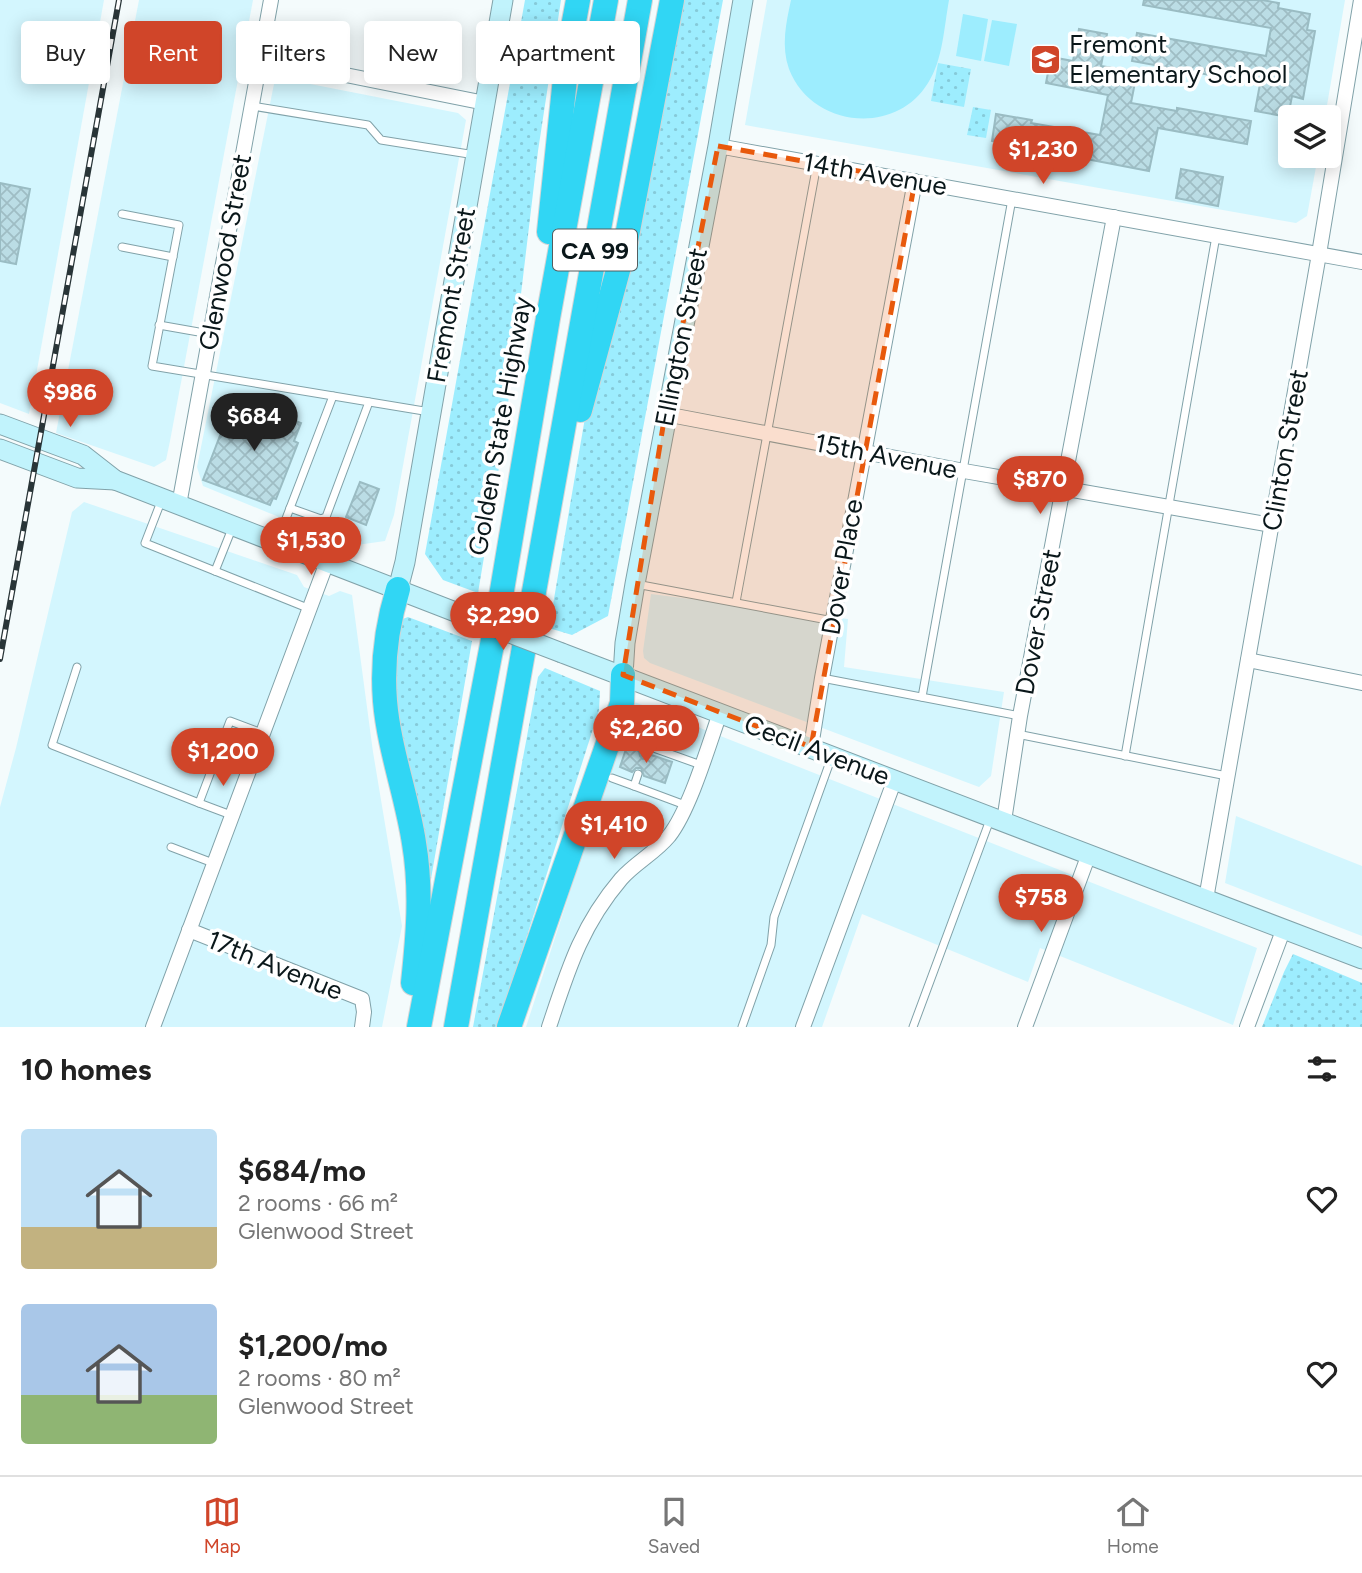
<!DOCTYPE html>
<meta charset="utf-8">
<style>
:root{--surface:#fff;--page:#f2f2f2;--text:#222;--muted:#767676;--line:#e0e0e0;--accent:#d04529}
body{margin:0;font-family:Figtree,sans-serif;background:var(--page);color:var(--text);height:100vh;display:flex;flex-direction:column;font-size:26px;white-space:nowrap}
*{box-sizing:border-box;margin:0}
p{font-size:23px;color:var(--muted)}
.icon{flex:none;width:38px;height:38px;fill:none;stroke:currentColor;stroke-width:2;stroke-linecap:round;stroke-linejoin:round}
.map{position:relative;height:1027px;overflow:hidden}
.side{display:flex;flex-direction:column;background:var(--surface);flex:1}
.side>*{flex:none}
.top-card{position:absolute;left:21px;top:21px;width:700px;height:63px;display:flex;gap:14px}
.tools{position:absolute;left:1278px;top:105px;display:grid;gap:14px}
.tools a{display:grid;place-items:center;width:63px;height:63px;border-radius:7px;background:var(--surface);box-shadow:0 4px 18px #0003;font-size:35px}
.price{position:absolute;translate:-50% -60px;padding:0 16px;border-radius:24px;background:var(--accent);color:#fff;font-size:23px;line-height:46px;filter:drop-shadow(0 2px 4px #0008)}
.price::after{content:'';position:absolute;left:50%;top:42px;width:21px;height:16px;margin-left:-10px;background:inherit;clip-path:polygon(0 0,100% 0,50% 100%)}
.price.on{background:#222;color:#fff}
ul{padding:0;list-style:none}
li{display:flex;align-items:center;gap:21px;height:175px;padding:0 21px}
li span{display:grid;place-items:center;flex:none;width:196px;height:140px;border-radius:7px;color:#555}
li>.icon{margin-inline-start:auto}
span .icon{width:84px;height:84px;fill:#fffc;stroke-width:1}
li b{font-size:30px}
h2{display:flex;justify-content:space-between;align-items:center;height:84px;padding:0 21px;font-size:30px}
.chip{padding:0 24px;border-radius:7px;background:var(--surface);box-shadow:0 4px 18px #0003;font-size:24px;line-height:63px}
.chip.on{background:var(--accent);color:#fff}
.tabs{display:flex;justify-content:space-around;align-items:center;height:98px;border-top:2px solid var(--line);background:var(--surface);font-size:19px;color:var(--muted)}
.tabs a{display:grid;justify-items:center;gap:4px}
.tabs .on{color:var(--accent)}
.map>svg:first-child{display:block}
.built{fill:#d3f6fe}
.grass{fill:url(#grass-dots)}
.pitch{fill:#9dedfe}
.building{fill:url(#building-cross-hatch);stroke:#9abcc3;stroke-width:2}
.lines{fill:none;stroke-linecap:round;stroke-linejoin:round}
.service-casing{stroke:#81a2a9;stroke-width:9}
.minor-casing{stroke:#81a2a9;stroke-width:16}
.secondary-casing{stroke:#81a2a9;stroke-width:21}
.motorway-casing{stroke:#d3d5d6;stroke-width:26}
.service{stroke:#fff;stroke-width:7}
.minor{stroke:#fff;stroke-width:14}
.secondary{stroke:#c1f3fc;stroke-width:19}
.motorway{stroke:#31d6f4;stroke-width:24}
.rail-casing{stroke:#293538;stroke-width:6}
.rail{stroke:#fff;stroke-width:3.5;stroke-dasharray:10;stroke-linecap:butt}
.secondary-bridge-casing{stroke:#81a2a9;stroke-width:21;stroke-linecap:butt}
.secondary-bridge{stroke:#c1f3fc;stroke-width:19}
.marked{fill:#e8590c;fill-opacity:0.2;stroke:#e8590c;stroke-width:5;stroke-dasharray:14 9;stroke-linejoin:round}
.labels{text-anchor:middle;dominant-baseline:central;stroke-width:7;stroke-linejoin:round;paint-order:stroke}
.shield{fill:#fff;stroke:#545d5f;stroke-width:2}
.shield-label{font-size:24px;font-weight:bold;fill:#0a171a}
.poi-label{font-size:26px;fill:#0a171a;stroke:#fff;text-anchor:start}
.street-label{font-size:26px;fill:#0a171a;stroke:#fff}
</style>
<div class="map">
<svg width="1362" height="1027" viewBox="0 0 1362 1027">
<defs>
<pattern id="grass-dots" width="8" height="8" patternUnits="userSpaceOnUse" patternTransform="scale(1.75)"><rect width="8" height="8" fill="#9dedfe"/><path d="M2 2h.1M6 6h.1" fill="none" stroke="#86cad9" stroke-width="1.8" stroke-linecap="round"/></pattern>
<pattern id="building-cross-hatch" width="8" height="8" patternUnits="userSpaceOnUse" patternTransform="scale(1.75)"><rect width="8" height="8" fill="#bbdde5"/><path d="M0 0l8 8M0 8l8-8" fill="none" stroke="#9fbdc4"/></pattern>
</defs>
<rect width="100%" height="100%" fill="#f4fbfc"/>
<g class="built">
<path d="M 0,0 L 104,0 L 29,414 L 0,403 Z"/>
<path d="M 139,0 L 253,0 L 170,441 L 166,460 L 154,467 L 56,433 Z"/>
<path d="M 767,0 L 1345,0 L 1325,117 L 1290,117 L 1290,156 L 1318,156 L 1307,216 L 1296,223 L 745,125 Z"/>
<path d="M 295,81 L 458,113 L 466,120 L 394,515 L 385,541 L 350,546 L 203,486 L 197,467 L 274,84 Z"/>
<path d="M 84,502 L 297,575 L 304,587 L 329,596 L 340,591 L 352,595 L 373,752 L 402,926 L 382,1027 L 0,1027 L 0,807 L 16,748 L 72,512 Z"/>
<path d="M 651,594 L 848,619 L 844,667 L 1004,692 L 991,776 L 979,787 L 650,663 L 644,658 L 643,651 Z"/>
<path d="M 632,701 L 1257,948 L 1233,1025 L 1040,948 L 1028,982 L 862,914 L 822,1027 L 526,1027 Z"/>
<path d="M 1236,816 L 1362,866 L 1362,936 L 1225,883 Z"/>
</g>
<g class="grass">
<path d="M 525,0 L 561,0 L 538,151 L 504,437 L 478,593 L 443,580 L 425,554 Z"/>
<path d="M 682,0 L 723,0 L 608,616 L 572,635 L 549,628 L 587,406 Z"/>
<path d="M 938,63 L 971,69 L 964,107 L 931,101 Z"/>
<path d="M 973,107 L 991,110 L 986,138 L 967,135 Z"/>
<path d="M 408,617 L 472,641 L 426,908 L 391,701 L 400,620 Z"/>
<path d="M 545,668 L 600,691 L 599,710 L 498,1027 L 473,1027 L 538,677 Z"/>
<path d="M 1293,954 L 1362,983 L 1362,1027 L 1262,1027 L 1284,972 Z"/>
</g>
<g class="pitch">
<path d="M 791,0 L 949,0 C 944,27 943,60 928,83 C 895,137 811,127 789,69 C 781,46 786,23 791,0 Z"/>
<path d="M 963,14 L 988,19 L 981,61 L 956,56 Z"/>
<path d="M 992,20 L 1017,24 L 1009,66 L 984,61 Z"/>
</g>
<g class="building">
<path d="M 1144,0 L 1262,0 L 1279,3 L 1278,8 L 1310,14 L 1307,30 L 1315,31 L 1303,99 L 1292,96 L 1288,117 L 1255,111 L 1260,84 L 1132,61 L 1137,33 L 1266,56 L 1271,28 L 1143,5 Z"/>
<path d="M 1079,29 L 1107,34 L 1101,66 L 1137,72 L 1131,103 L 1177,111 L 1177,108 L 1251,121 L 1247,144 L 1158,128 L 1149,171 L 992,141 L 996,114 L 1032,120 L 1031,123 L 1100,135 L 1108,95 L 1046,83 L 1051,57 L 1073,61 Z"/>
<path d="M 1181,169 L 1223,177 L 1218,206 L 1176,198 Z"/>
<path d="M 0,183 L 30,189 L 16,264 L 0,261 Z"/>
<path d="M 238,399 L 301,423 L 294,441 L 298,443 L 276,499 L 273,498 L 270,505 L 203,480 L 226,420 L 229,422 Z"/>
<path d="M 360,482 L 379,489 L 366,525 L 346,517 Z"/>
<path d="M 627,746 L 639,751 L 640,756 L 643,759 L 648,758 L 651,755 L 672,762 L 665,783 L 644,776 L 641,768 L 636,768 L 632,772 L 620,767 Z"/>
</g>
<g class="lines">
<defs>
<g id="service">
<path d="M 252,106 L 368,125 L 381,140 L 475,155"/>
<path d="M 122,214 L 179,225 L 152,366 L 430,412"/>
<path d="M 122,247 L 173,257"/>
<path d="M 159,325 L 210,334"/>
<path d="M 162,499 L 145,543 L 215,571 L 233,526"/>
<path d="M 290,508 L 321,519 L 326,517 L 369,402"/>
<path d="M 277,542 L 333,396"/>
<path d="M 215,571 L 310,609"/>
<path d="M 636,584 L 833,621"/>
<path d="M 736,602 L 817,164"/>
<path d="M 77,667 L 52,745 L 199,803"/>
<path d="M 822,678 L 1020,716"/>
<path d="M 922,697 L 1012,199"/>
<path d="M 1017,734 L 1227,776"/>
<path d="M 645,753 L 648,746 L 701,765"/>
<path d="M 1125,756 L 1216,236"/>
<path d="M 638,774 L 634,786 L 685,805"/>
<path d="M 612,778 L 634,786"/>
<path d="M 231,815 L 199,803 L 230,721 L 262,733"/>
<path d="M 171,847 L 213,863"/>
<path d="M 742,1027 L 771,945 L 774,917 L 831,759"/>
<path d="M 913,1027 L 991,817"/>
</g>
<g id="minor">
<path d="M 261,58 L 485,103"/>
<path d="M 718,146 L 1362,262"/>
<path d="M 665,414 L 964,471 L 1272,525"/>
<path d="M 179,505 L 271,0"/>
<path d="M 1248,660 L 1362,683"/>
<path d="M 811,747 L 822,678 L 915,181"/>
<path d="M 1004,821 L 1020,716 L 1114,217"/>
<path d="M 1206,899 L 1319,254 L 1361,0"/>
<path d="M 189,930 L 362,999 L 364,1012 L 362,1027"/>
<path d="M 153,1027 L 327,562"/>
<path d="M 549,1027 C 568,970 581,926 621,879 C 635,863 655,853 669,836 C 690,809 708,747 720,713"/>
<path d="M 803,1027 L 895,779"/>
<path d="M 1025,1027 L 1089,854"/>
<path d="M 1247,1027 L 1284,928"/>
</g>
<g id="secondary">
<path d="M 0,424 L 83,455 L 115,480 L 458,613"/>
<path d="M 0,449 L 77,478 L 115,480"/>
<path d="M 398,589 L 405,562 L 503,0"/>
<path d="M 562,653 L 1362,959"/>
<path d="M 623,675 L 625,643 L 635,584 L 718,146 L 743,0"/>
</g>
<g id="motorway">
<path d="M 549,232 L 567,59 L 578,0"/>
<path d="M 580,410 L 626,241 L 672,0"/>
<path d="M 398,589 C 387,625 382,664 385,701 C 389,749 407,796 414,843 C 422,890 418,936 413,983"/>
<path d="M 419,1027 L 499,608 L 548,318 L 606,0"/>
<path d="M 456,1027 L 640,0"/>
<path d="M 509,1027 L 622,703 L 623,675"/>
</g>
</defs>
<use href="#service" class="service-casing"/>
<use href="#minor" class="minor-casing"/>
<use href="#secondary" class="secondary-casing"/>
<use href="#motorway" class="motorway-casing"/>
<use href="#service" class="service"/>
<use href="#minor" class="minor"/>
<use href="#secondary" class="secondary"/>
<use href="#motorway" class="motorway"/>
<defs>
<path id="rail" d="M 0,659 L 119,0"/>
</defs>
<use href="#rail" class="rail-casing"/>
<use href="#rail" class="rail"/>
<defs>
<path id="secondary-bridge" d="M 458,613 L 562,653"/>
</defs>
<use href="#secondary-bridge" class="secondary-bridge-casing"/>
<use href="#secondary-bridge" class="secondary-bridge"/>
</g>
<path class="marked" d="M 718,146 L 915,181 L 811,747 L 623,675 L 665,414 Z"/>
<defs>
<symbol id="school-square" viewBox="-11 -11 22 22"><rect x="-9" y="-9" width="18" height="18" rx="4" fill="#d04529" stroke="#fff"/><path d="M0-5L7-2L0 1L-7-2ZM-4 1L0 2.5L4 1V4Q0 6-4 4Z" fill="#fff"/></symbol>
</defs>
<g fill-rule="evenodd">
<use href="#school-square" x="1028" y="42" width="35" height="35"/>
</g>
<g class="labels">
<rect class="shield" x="553" y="229.5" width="84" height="41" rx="5"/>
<g class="shield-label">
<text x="595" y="250">CA 99</text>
</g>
<g class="poi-label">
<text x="1069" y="44">Fremont<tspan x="1069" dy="30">Elementary School</tspan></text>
</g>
<g class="street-label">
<text transform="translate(875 174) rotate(10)">14th Avenue</text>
<text transform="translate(225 252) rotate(-80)">Glenwood Street</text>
<text transform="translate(451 295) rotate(-80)">Fremont Street</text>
<text transform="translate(681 337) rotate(-79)">Ellington Street</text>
<text transform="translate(500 426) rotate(-80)">Golden State Highway</text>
<text transform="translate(1285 450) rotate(-80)">Clinton Street</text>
<text transform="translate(886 456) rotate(11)">15th Avenue</text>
<text transform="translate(842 567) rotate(-80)">Dover Place</text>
<text transform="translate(1038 622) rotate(-79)">Dover Street</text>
<text transform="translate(817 750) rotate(21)">Cecil Avenue</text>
<text transform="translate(275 965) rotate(22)">17th Avenue</text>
</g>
</g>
</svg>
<div class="tools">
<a><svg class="icon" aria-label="layers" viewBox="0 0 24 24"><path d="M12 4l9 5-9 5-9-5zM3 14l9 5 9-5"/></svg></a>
</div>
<b class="price" style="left:1043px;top:186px">$1,230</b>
<b class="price" style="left:70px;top:429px">$986</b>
<b class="price on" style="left:254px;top:453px">$684</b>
<b class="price" style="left:1040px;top:516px">$870</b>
<b class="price" style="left:311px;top:577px">$1,530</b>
<b class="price" style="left:503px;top:652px">$2,290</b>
<b class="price" style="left:646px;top:765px">$2,260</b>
<b class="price" style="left:223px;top:788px">$1,200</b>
<b class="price" style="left:614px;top:861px">$1,410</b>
<b class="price" style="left:1041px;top:934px">$758</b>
<div class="top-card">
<a class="chip">Buy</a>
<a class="chip on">Rent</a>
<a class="chip">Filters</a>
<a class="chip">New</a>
<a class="chip">Apartment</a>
</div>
</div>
<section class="side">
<h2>10 homes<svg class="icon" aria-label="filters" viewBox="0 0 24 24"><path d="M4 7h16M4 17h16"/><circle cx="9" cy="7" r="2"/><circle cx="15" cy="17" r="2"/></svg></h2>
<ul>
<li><span style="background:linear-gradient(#bfe0f5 70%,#c2b280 0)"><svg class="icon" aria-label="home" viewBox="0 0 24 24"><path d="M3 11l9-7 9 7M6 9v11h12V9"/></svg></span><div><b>$684/mo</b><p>2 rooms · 66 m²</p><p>Glenwood Street</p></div><svg class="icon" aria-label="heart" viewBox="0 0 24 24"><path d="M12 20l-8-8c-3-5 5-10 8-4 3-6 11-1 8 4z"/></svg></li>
<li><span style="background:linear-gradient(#a9c7e8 65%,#8fb573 0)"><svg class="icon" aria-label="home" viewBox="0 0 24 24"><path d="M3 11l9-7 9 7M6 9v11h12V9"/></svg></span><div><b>$1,200/mo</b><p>2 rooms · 80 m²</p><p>Glenwood Street</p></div><svg class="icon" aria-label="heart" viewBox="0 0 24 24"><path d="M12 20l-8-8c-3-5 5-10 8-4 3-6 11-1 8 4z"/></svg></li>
</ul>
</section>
<nav class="tabs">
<a class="on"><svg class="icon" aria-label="map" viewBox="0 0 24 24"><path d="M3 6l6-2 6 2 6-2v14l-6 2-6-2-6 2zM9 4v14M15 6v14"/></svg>Map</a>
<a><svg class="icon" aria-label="saved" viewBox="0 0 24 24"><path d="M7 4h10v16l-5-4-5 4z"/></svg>Saved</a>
<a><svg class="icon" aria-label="home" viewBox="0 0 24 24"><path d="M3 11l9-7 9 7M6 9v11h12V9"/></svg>Home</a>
</nav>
